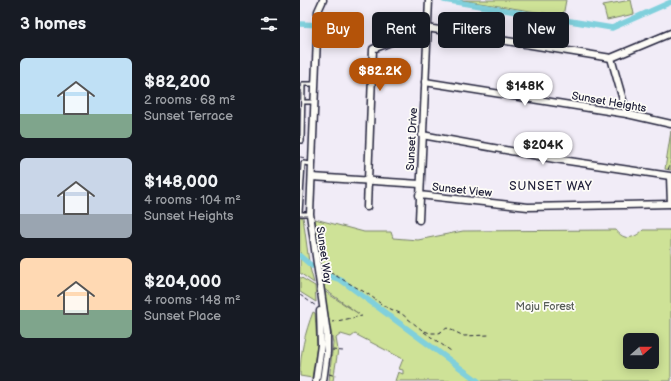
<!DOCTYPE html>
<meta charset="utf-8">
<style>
:root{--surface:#171b24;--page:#20242c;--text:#f1f3f6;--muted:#9ea1a6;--accent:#b45309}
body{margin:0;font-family:"Balsamiq Sans",sans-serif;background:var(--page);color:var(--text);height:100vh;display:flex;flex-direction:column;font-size:15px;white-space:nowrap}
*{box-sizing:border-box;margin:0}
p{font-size:13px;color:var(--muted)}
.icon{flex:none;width:22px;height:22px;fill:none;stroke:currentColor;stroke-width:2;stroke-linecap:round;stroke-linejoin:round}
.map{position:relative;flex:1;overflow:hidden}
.side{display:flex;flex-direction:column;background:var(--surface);width:300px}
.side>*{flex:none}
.banner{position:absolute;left:12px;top:12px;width:299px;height:36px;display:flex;gap:8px}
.needle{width:26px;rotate:69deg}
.tools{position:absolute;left:323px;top:333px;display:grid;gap:8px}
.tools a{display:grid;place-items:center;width:36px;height:36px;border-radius:6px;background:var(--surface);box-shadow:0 2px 10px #0003;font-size:20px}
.price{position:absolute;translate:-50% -34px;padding:0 9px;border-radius:14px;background:#fff;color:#222;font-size:13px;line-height:26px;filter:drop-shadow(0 1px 2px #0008)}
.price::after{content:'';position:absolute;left:50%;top:24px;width:12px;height:9px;margin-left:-6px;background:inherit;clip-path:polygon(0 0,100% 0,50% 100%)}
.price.active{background:var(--accent);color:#fff}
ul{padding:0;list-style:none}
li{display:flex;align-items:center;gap:12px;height:100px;padding:0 20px}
li span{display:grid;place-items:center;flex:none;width:112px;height:80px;border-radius:6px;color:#555}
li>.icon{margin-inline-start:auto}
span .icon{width:48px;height:48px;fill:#fffc;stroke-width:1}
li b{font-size:17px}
h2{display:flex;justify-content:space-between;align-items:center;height:48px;padding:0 20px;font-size:17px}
.chip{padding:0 14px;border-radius:6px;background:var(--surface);box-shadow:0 2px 10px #0003;font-size:14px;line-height:36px}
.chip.active{background:var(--accent);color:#fff}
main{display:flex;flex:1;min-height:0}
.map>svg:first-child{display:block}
.green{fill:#cee297;stroke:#788269;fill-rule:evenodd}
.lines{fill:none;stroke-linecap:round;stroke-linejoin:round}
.canal{stroke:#80d0dc;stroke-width:5.5}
.service-casing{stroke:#22223b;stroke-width:6}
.minor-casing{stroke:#22223b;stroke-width:9}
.path{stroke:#22223b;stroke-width:1;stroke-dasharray:4 3;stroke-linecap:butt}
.service{stroke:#fdfcf7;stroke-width:3}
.minor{stroke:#fdfcf7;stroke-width:6}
.labels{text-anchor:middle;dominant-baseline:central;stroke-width:3.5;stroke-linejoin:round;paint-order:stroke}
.street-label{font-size:11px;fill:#22223b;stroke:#fdfcf7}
.park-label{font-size:11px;fill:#565c57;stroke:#fdfcf7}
.neighbourhood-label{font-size:12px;letter-spacing:1px;fill:#22223b;stroke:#fdfcf7}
</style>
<main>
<section class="side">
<h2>3 homes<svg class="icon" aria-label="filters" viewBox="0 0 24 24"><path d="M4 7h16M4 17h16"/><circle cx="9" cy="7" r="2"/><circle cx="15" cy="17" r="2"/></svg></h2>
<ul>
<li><span style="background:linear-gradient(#bfe0f5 70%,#7fa58c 0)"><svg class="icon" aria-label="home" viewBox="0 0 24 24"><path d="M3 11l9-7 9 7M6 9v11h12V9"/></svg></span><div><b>$82,200</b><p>2 rooms · 68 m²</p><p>Sunset Terrace</p></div></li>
<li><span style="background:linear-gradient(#c9d6e8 70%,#9aa5b1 0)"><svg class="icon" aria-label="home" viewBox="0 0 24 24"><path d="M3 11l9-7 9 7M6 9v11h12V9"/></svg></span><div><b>$148,000</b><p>4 rooms · 104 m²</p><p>Sunset Heights</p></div></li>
<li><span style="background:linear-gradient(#ffd9b3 65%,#7fa58c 0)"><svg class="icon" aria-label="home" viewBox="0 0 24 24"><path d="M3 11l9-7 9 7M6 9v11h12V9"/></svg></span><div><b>$204,000</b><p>4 rooms · 148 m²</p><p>Sunset Place</p></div></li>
</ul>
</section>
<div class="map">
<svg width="371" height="381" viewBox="0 0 371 381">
<rect width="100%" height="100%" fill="#f1ecf7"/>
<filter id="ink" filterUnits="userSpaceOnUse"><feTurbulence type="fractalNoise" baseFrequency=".025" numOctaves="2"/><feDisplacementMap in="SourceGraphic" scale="8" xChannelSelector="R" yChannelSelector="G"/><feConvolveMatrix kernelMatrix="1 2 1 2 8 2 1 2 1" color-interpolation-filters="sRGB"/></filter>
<g filter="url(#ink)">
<g class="green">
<path d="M 160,0 L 266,0 L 263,16 Z"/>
<path d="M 331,0 L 334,14 L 307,20 L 303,5 Z"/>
<path d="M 371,131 L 371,170 L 365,169 Z"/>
<path d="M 0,217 L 3,217 L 9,262 L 0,255 Z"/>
<path d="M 15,219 L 64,232 L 91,232 L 93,238 L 118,240 L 163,231 L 316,230 C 324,241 334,239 343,230 L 371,230 L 371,381 L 95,381 L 98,372 L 103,374 L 103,370 L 99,369 L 103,359 L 55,334 L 51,337 L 41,334 L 36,338 L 38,350 L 33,381 L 29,381 L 33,343 L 24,291 L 59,314 L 24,289 ZM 330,340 L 352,340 L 352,362 L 330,362 Z"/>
<path d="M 0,257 L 9,264 L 14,283 L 0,273 Z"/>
<path d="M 0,277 L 15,286 L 16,302 L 0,292 Z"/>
<path d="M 13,312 L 15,313 L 17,345 L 12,378 L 0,376 C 0,353 5,333 13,312 Z"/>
</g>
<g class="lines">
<g class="canal">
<path d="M 144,0 L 312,28 L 371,2"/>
<path d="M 0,24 L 42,26"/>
<path d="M 0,256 L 12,266"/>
<path d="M 22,274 L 41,280 L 178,381"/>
</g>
<defs>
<g id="service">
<path d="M 3,102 L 15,102"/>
<path d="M 0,141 L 2,141 L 3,84 L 15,84"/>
<path d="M 0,213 L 3,163 L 12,164"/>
<path d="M 0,214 L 10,214"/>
</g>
<g id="minor">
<path d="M 127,28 L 311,58 L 371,33"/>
<path d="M 311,58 L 327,114"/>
<path d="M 125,82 L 327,114 L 371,124"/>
<path d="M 122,135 L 255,159 L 370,176 L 371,204"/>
<path d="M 12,177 L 120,184"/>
<path d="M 119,195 L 228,207 L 371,204"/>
<path d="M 67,207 L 73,49 L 127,28"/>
<path d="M 119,220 L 129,0"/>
<path d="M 16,381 L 21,345 L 20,311"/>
<path d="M 23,381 L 27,352 L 27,334 L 10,214 L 18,11 L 23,0"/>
</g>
</defs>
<use href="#service" class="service-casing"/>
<use href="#minor" class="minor-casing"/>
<g class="path">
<path d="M 0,157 L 6,158"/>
<path d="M 368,170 L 371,161"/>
<path d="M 24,269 L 68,294 L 84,306 L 102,314 L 122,330 L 130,333 L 139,333 L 147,328 L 164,336 L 189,335"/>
<path d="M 0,295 L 16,306"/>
<path d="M 32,322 L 62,316"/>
<path d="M 124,332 L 151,351"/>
<path d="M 32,350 L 43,351"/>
<path d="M 29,374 L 36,376"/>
</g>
<use href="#service" class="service"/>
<use href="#minor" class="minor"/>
</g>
</g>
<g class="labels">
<g class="street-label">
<text transform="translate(309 102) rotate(10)">Sunset Heights</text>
<text transform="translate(112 139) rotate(-87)">Sunset Drive</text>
<text transform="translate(162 190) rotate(6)">Sunset View</text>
<text transform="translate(24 255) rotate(82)">Sunset Way</text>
</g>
<g class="park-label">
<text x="245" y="306">Maju Forest</text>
</g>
<g class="neighbourhood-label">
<text x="251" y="186">SUNSET WAY</text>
</g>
</g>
</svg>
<div class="tools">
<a><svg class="needle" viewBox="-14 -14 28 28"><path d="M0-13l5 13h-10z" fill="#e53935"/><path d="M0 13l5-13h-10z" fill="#9ea1a6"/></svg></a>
</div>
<b class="price active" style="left:80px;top:92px">$82.2K</b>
<b class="price" style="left:225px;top:107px">$148K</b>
<b class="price" style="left:243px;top:166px">$204K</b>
<div class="banner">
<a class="chip active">Buy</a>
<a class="chip">Rent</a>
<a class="chip">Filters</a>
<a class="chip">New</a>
</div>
</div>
</main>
